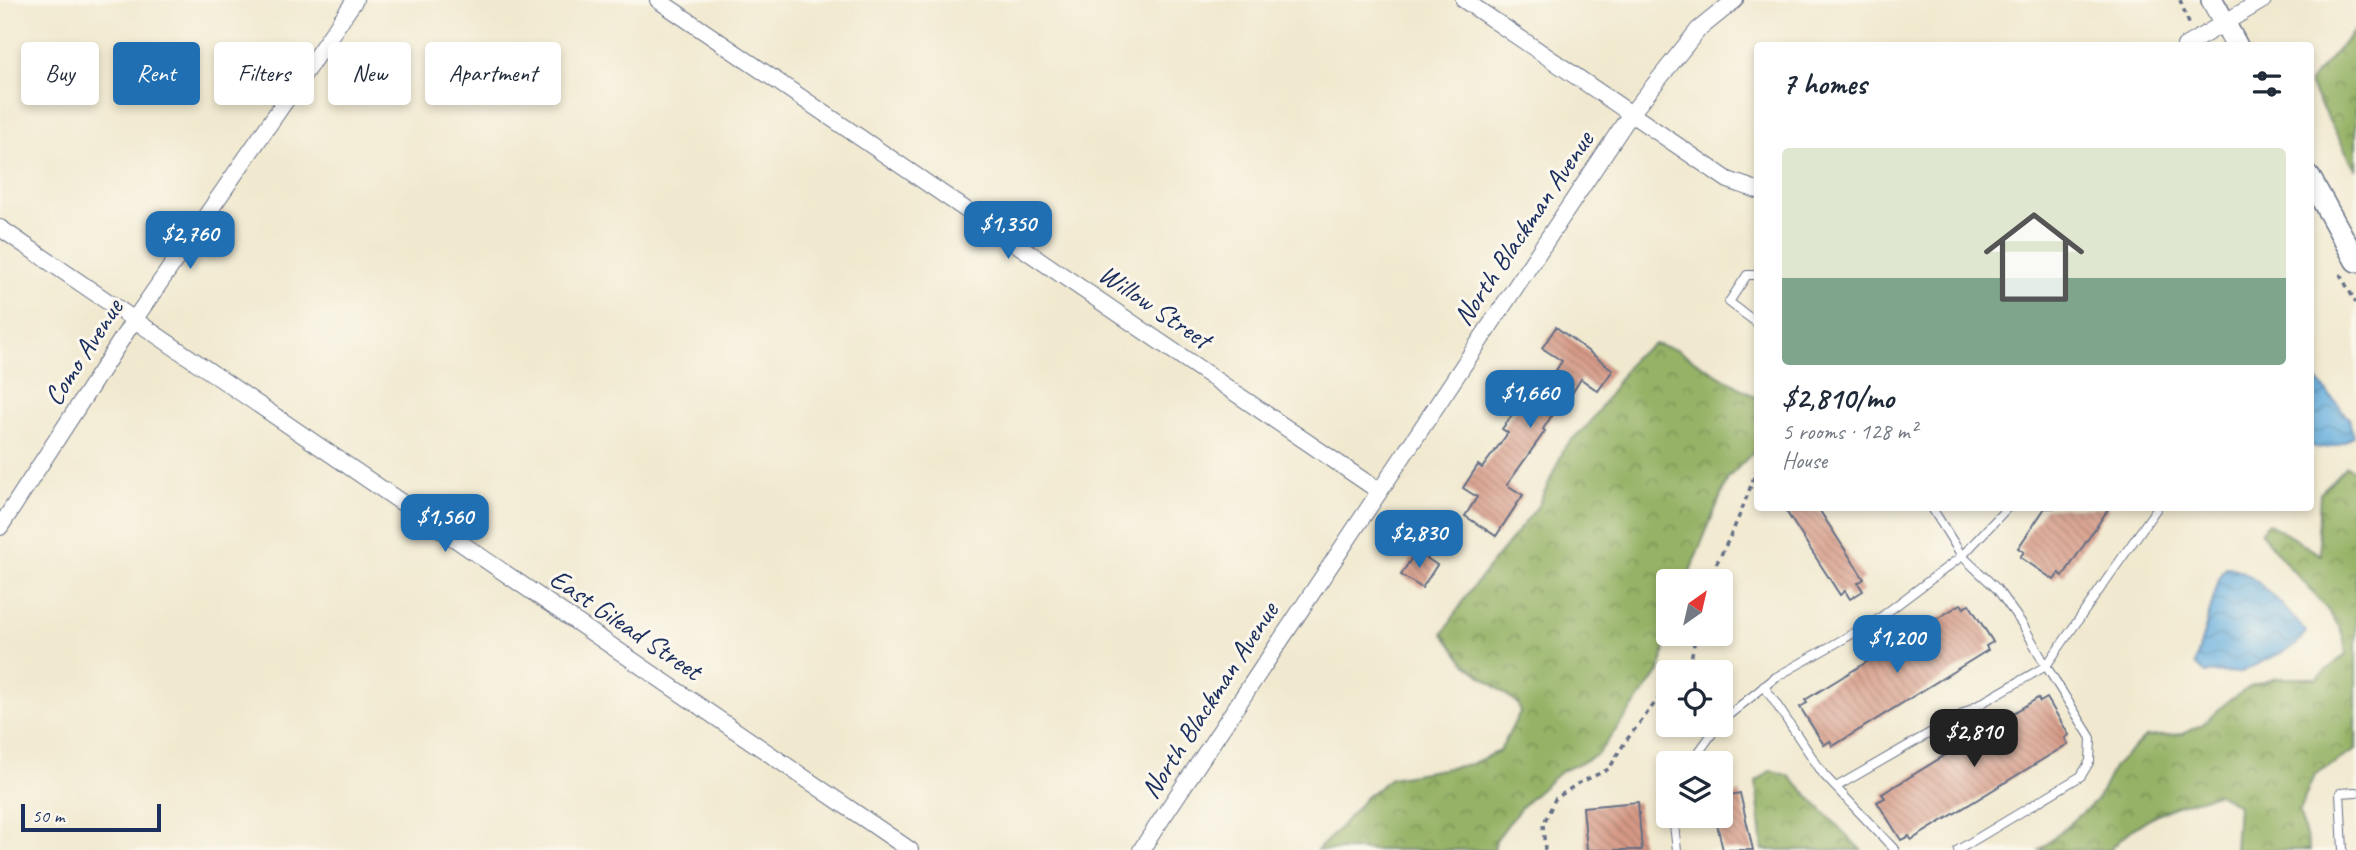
<!DOCTYPE html>
<meta charset="utf-8">
<style>
:root{--surface:#fff;--page:#f2f2f3;--text:#1f2937;--muted:#747a83;--line:#e0e1e3;--accent:#1f6fb2}
body{margin:0;font-family:Caveat,sans-serif;background:var(--page);color:var(--text);height:100vh;display:flex;flex-direction:column;font-size:26px;white-space:nowrap}
*{box-sizing:border-box;margin:0}
p{font-size:23px;color:var(--muted)}
.icon{flex:none;width:38px;height:38px;fill:none;stroke:currentColor;stroke-width:2;stroke-linecap:round;stroke-linejoin:round}
.map{position:relative;flex:1;overflow:hidden}
.details{position:absolute;left:1754px;top:42px;width:560px;height:469px;display:flex;flex-direction:column;background:var(--surface);border-radius:7px;box-shadow:0 4px 10px #0003}
.details>*{flex:none}
.top-card{position:absolute;left:21px;top:42px;width:665px;height:63px;display:flex;gap:14px}
.needle{width:46px;rotate:34deg}
.tools{position:absolute;left:1656px;top:569px;display:grid;gap:14px}
.tools a{display:grid;place-items:center;width:77px;height:77px;border-radius:7px;background:var(--surface);box-shadow:0 4px 10px #0003;font-size:35px}
.scale{position:absolute;left:21px;bottom:18px;width:140px;box-sizing:border-box;padding-left:7px;border:4px solid #1b2f5e;border-top:0;font-size:19px;line-height:24px;white-space:nowrap;color:#1b2f5e;-webkit-text-stroke:5px #fbf7ec;paint-order:stroke}
.price{position:absolute;translate:-50% -60px;padding:0 16px;border-radius:14px;background:var(--accent);color:#fff;font-size:23px;line-height:46px;filter:drop-shadow(0 2px 4px #0008)}
.price::after{content:'';position:absolute;left:50%;top:42px;width:21px;height:16px;margin-left:-10px;background:inherit;clip-path:polygon(0 0,100% 0,50% 100%)}
.price.current{background:#222;color:#fff}
ul{padding:0;list-style:none}
li{display:grid;align-content:center;gap:14px;height:371px;padding:0 28px}
li+li{border-top:2px solid var(--line)}
li span{display:grid;place-items:center;height:217px;border-radius:7px;color:#555}
li>.icon{margin-inline-start:auto}
span .icon{width:126px;height:126px;fill:#fffc;stroke-width:1}
li b{font-size:30px}
h2{display:flex;justify-content:space-between;align-items:center;height:84px;padding:0 28px;font-size:30px}
.tag{padding:0 24px;border-radius:7px;background:var(--surface);box-shadow:0 4px 10px #0003;font-size:24px;line-height:63px}
.tag.current{background:var(--accent);color:#fff}
.map>svg:first-child{display:block}
.forest{fill:url(#forest-crowns);stroke:#587062;stroke-width:2}
.water{fill:url(#water-waves);stroke:#406e9e;stroke-width:2}
.building{fill:url(#building-back-hatch)}
.lines{fill:none;stroke-linecap:round;stroke-linejoin:round}
.service-casing{stroke:#667086;stroke-width:10}
.minor-casing{stroke:#667086;stroke-width:18}
.secondary-casing{stroke:#667086;stroke-width:24}
.path{stroke:#667086;stroke-width:3.5;stroke-dasharray:5 5;stroke-linecap:butt}
.service{stroke:#fff;stroke-width:8}
.minor{stroke:#fff;stroke-width:16}
.secondary{stroke:#fff;stroke-width:21}
.labels{text-anchor:middle;dominant-baseline:central;stroke-width:6;stroke-linejoin:round;paint-order:stroke}
.street-label{font-size:28px;fill:#1b2f5e;stroke:#fbf7ec}
</style>
<div class="map">
<svg width="2356" height="850" viewBox="0 0 2356 850">
<defs>
<pattern id="forest-crowns" width="20" height="18" patternUnits="userSpaceOnUse" patternTransform="scale(1.75)"><rect width="20" height="18" fill="#96b266"/><path d="M2 6a3 3 0 1 1 6 0M12 15a3 3 0 1 1 6 0" fill="none" stroke="#7a9157"/></pattern>
<pattern id="water-waves" width="16" height="10" patternUnits="userSpaceOnUse" patternTransform="scale(1.75)"><rect width="16" height="10" fill="#66aedd"/><path d="M0 5q4-4 8 0t8 0" fill="none" stroke="#538eb6"/></pattern>
<pattern id="building-back-hatch" width="6" height="6" patternUnits="userSpaceOnUse" patternTransform="scale(1.75)"><rect width="6" height="6" fill="#d69985"/><path d="M-1 5l2 2M0 0l6 6M5-1l2 2" fill="none" stroke="#ad7d70"/></pattern>
</defs>
<rect width="100%" height="100%" fill="#fbf7ec"/>
<filter id="ink" filterUnits="userSpaceOnUse"><feTurbulence type="fractalNoise" baseFrequency=".0143" numOctaves="2"/><feDisplacementMap in="SourceGraphic" scale="14" xChannelSelector="R" yChannelSelector="G"/><feConvolveMatrix kernelMatrix="1 2 1 2 8 2 1 2 1" color-interpolation-filters="sRGB"/></filter>
<filter id="wash" filterUnits="userSpaceOnUse"><feTurbulence type="fractalNoise" baseFrequency=".00686" numOctaves="4" result="noise"/><feDisplacementMap in="SourceGraphic" scale="28" xChannelSelector="R" yChannelSelector="G"/><feGaussianBlur stdDeviation="1.57" result="paint"/><feColorMatrix in="noise" values="0 0 0 0 0 0 0 0 0 0 0 0 0 0 0 0 0 1.4 0 .05"/><feComposite in="paint" operator="in"/></filter>
<g filter="url(#wash)">
<rect width="100%" height="100%" fill="#f1e9cf"/>
<g class="forest">
<path d="M 2356,29 L 2356,170 L 2310,86 L 2310,81 Z"/>
<path d="M 1654,344 L 1677,350 L 1757,398 L 1757,448 L 1728,478 L 1686,581 L 1668,581 L 1669,634 L 1659,672 L 1597,755 L 1560,772 L 1523,805 L 1496,840 L 1494,850 L 1317,850 L 1334,834 L 1366,797 L 1391,778 L 1471,764 L 1500,751 L 1520,712 L 1518,704 L 1467,665 L 1443,634 L 1468,593 L 1538,506 L 1566,445 L 1590,423 L 1634,357 Z"/>
<path d="M 2346,466 L 2356,471 L 2356,750 L 2314,775 L 2299,811 L 2310,850 L 2235,850 L 2238,805 L 2219,794 C 2176,804 2140,816 2110,850 L 2040,850 L 2097,800 L 2113,768 L 2145,737 L 2182,734 L 2202,725 L 2228,701 L 2253,685 L 2278,678 L 2317,678 L 2346,654 C 2345,646 2344,634 2339,627 C 2318,592 2284,566 2261,532 L 2268,523 L 2321,555 L 2318,530 L 2320,493 Z"/>
<path d="M 1771,770 L 1789,776 L 1861,850 L 1763,850 L 1756,782 Z"/>
</g>
<g class="water">
<path d="M 2310,372 L 2349,418 L 2353,436 C 2340,445 2325,453 2310,445 Z"/>
<path d="M 2226,567 C 2250,567 2290,613 2306,632 L 2295,646 L 2242,672 L 2206,673 L 2195,664 L 2219,579 Z"/>
</g>
<g id="blocks">
<g class="building">
<path d="M 1556,327 L 1613,370 L 1598,391 L 1581,379 L 1566,403 L 1562,400 L 1543,429 L 1545,431 L 1507,485 L 1523,495 L 1496,536 L 1465,516 L 1477,497 L 1463,488 L 1478,465 L 1482,468 L 1508,433 L 1502,429 L 1520,404 L 1516,402 L 1531,377 L 1545,387 L 1562,361 L 1542,348 Z"/>
<path d="M 1784,508 L 1818,508 L 1864,579 L 1858,583 L 1863,591 L 1850,599 L 1845,591 L 1840,595 Z"/>
<path d="M 2045,508 L 2109,508 L 2063,576 L 2059,573 L 2054,580 L 2020,557 L 2024,552 L 2018,548 Z"/>
<path d="M 1416,551 L 1437,565 L 1422,588 L 1401,575 Z"/>
<path d="M 1961,604 L 1964,608 L 1969,604 L 1993,642 L 1986,646 L 1988,650 L 1833,746 L 1830,741 L 1824,745 L 1800,707 L 1807,703 L 1805,700 Z"/>
<path d="M 2038,698 L 2040,702 L 2047,698 L 2069,735 L 2065,738 L 2068,744 L 1911,840 L 1909,836 L 1901,840 L 1877,802 L 1885,798 L 1882,794 Z"/>
<path d="M 1740,793 L 1753,850 L 1723,850 L 1715,816 L 1720,816 L 1720,797 Z"/>
<path d="M 1638,802 L 1642,850 L 1587,850 L 1583,807 Z"/>
</g>
</g>
</g>
<g filter="url(#ink)">
<use href="#blocks" fill-opacity="0" stroke="#667086" stroke-width="2"/>
<g class="lines">
<defs>
<g id="service">
<path d="M 1757,275 L 1747,275 L 1729,302 L 1757,323"/>
<path d="M 1932,508 L 1962,556 L 1997,589 L 2023,625 L 2046,666 L 2157,508"/>
<path d="M 1764,686 L 1824,775 L 1895,850"/>
<path d="M 1720,722 L 1776,677 L 1877,620 L 1902,601 L 1962,556 L 2007,508"/>
<path d="M 1691,763 L 1719,724"/>
<path d="M 1836,787 L 2046,666 L 2091,738 L 2090,761 L 2081,776 L 1958,850"/>
<path d="M 1676,816 L 1674,825 L 1677,850"/>
<path d="M 2343,850 L 2340,793 L 2356,792"/>
</g>
<g id="minor">
<path d="M 658,0 L 1379,491"/>
<path d="M 1464,0 L 1728,180 L 1757,190"/>
<path d="M 2185,46 L 2263,0"/>
<path d="M 0,228 L 910,850"/>
<path d="M 0,527 L 134,320 L 355,0"/>
<path d="M 1141,850 L 1630,115 L 1698,30 L 1735,0"/>
</g>
<g id="secondary">
<path d="M 2212,0 L 2237,46"/>
<path d="M 2310,178 L 2356,261"/>
</g>
</defs>
<use href="#service" class="service-casing"/>
<use href="#minor" class="minor-casing"/>
<use href="#secondary" class="secondary-casing"/>
<g class="path">
<path d="M 2180,0 L 2190,26"/>
<path d="M 2340,274 L 2356,303"/>
<path d="M 1706,581 C 1728,546 1744,507 1757,468"/>
<path d="M 1680,672 L 1691,659 L 1696,634"/>
<path d="M 1545,850 L 1543,825 L 1555,799 L 1577,784 L 1609,769 L 1625,742 L 1668,686"/>
</g>
<use href="#service" class="service"/>
<use href="#minor" class="minor"/>
<use href="#secondary" class="secondary"/>
</g>
</g>
<g class="labels">
<g class="street-label">
<text transform="translate(1523 228) rotate(-56)">North Blackman Avenue</text>
<text transform="translate(1155 306) rotate(34)">Willow Street</text>
<text transform="translate(83 352) rotate(-57)">Como Avenue</text>
<text transform="translate(626 624) rotate(34)">East Gilead Street</text>
<text transform="translate(1209 700) rotate(-57)">North Blackman Avenue</text>
</g>
</g>
</svg>
<div class="tools">
<a><svg class="needle" viewBox="-14 -14 28 28"><path d="M0-13l5 13h-10z" fill="#e53935"/><path d="M0 13l5-13h-10z" fill="#747a83"/></svg></a>
<a><svg class="icon" aria-label="locate" viewBox="0 0 24 24"><circle cx="12" cy="12" r="6"/><path d="M12 2v4M12 18v4M2 12h4M18 12h4"/></svg></a>
<a><svg class="icon" aria-label="layers" viewBox="0 0 24 24"><path d="M12 4l9 5-9 5-9-5zM3 14l9 5 9-5"/></svg></a>
</div>
<div class="scale">50 m</div>
<b class="price" style="left:1008px;top:261px">$1,350</b>
<b class="price" style="left:190px;top:271px">$2,760</b>
<b class="price" style="left:1530px;top:430px">$1,660</b>
<b class="price" style="left:445px;top:554px">$1,560</b>
<b class="price" style="left:1419px;top:570px">$2,830</b>
<b class="price" style="left:1897px;top:675px">$1,200</b>
<b class="price current" style="left:1974px;top:769px">$2,810</b>
<div class="top-card">
<a class="tag">Buy</a>
<a class="tag current">Rent</a>
<a class="tag">Filters</a>
<a class="tag">New</a>
<a class="tag">Apartment</a>
</div>
<section class="details">
<h2>7 homes<svg class="icon" aria-label="filters" viewBox="0 0 24 24"><path d="M4 7h16M4 17h16"/><circle cx="9" cy="7" r="2"/><circle cx="15" cy="17" r="2"/></svg></h2>
<ul>
<li><span style="background:linear-gradient(#dfe7d0 60%,#7fa58c 0)"><svg class="icon" aria-label="home" viewBox="0 0 24 24"><path d="M3 11l9-7 9 7M6 9v11h12V9"/></svg></span><div><b>$2,810/mo</b><p>5 rooms · 128 m²</p><p>House</p></div></li>
</ul>
</section>
</div>
